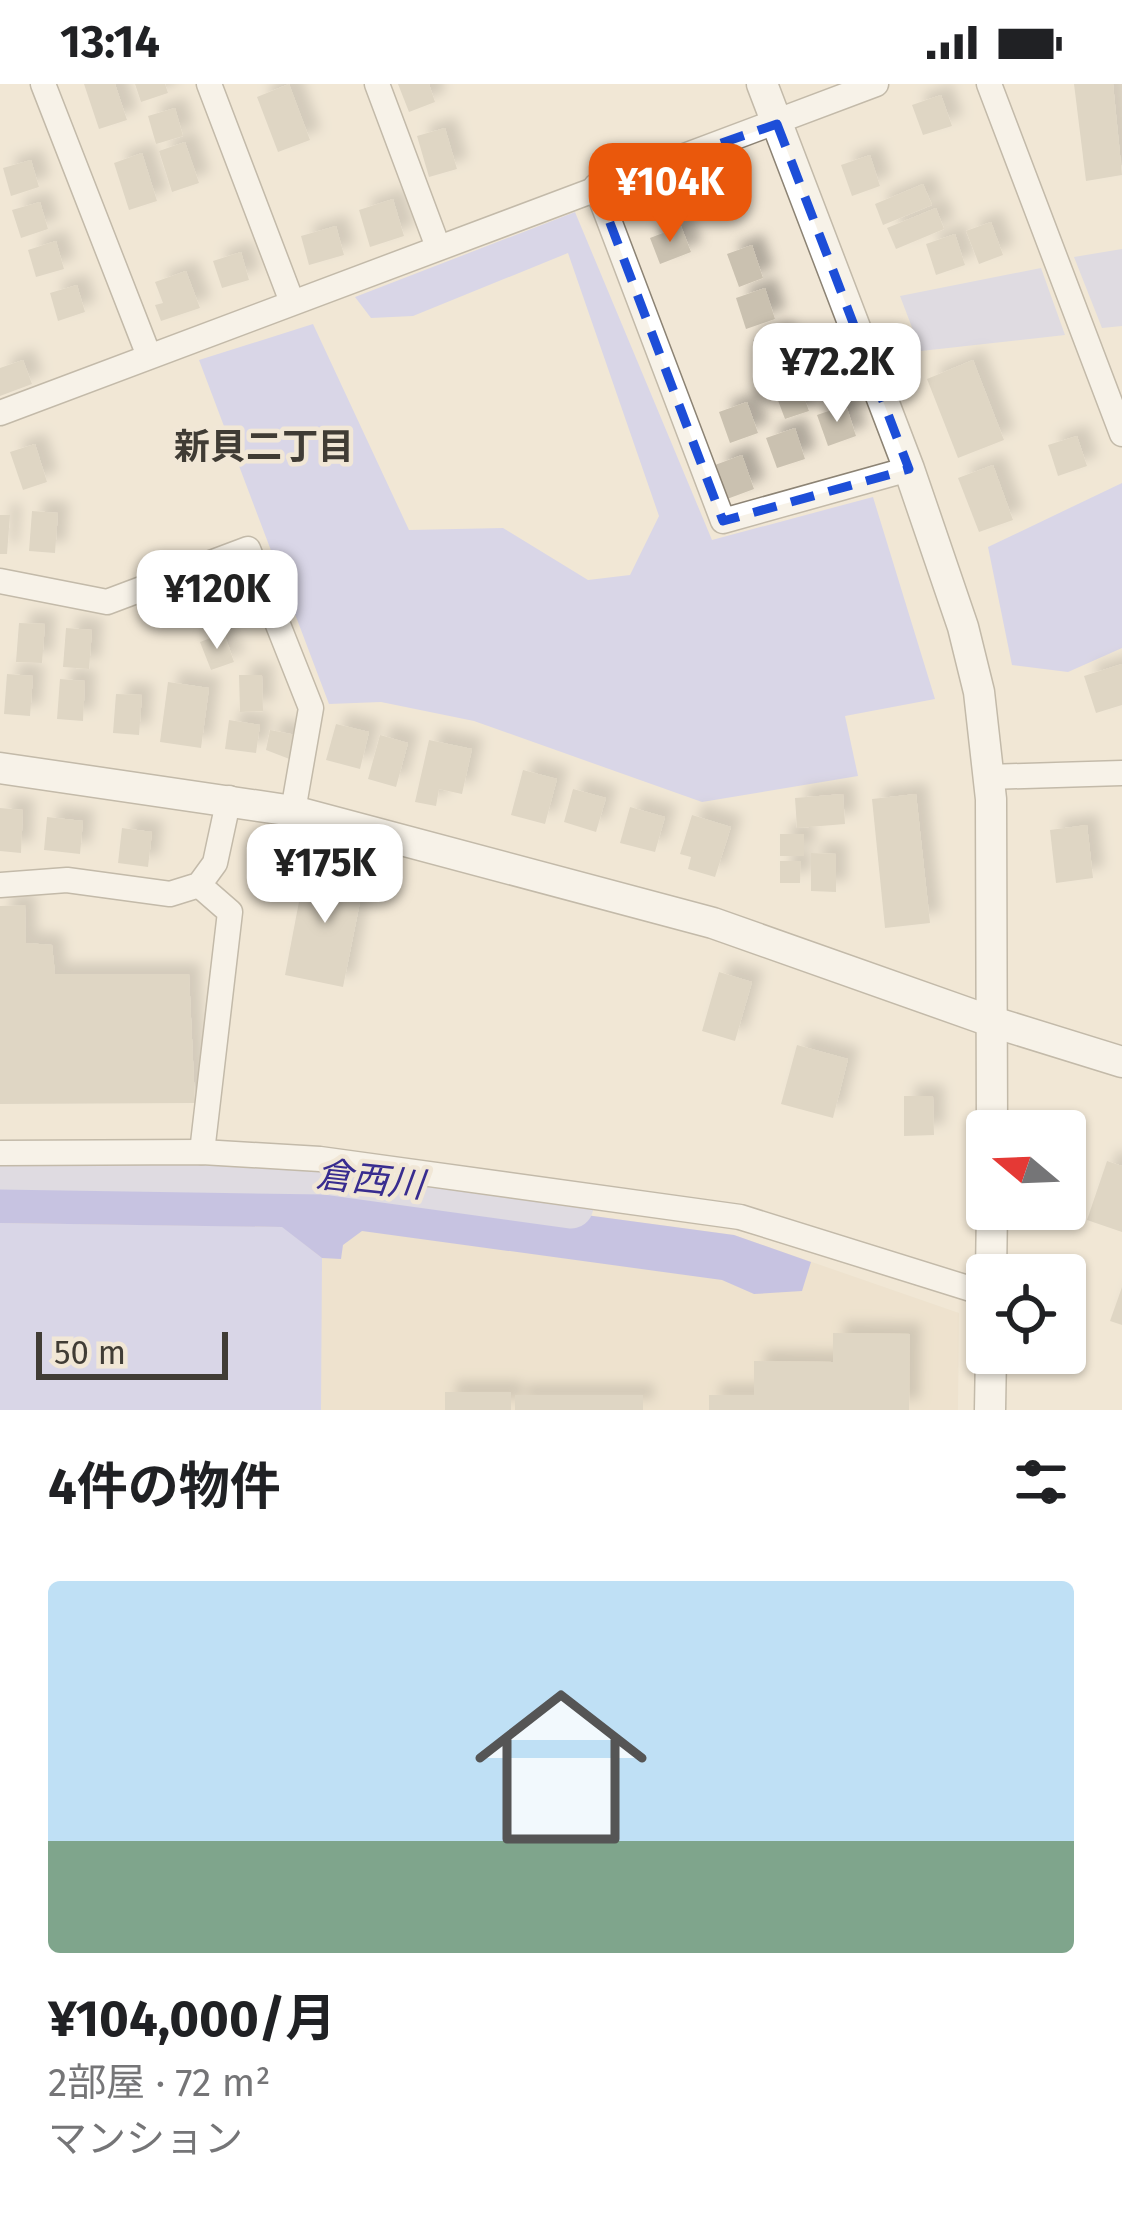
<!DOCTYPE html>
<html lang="ja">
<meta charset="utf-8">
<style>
:root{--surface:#fff;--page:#f6f6f6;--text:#202124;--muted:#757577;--accent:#ea580c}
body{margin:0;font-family:"Fira Sans","Noto Sans JP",sans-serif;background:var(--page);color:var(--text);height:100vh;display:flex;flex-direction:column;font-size:45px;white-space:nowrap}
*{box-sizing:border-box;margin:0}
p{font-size:39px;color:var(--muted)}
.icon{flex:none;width:66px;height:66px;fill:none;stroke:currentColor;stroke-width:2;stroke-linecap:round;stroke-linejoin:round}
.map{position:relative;height:1326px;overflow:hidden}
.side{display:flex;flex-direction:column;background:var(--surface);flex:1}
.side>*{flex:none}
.needle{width:78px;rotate:289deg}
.fabs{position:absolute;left:966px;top:1026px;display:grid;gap:24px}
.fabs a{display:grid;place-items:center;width:120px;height:120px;border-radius:12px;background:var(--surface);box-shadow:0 3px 9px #0004;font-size:60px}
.scale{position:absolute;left:36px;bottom:30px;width:192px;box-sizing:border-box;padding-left:12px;border:6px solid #403c35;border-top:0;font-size:33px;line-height:42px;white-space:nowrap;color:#403c35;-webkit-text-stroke:9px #f1e7d6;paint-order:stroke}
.price{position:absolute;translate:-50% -102px;padding:0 27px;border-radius:24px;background:#fff;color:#222;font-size:39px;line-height:78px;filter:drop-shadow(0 3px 6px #0008)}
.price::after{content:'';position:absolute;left:50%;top:72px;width:36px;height:27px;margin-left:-18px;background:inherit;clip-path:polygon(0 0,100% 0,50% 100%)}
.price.current{background:var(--accent);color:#fff}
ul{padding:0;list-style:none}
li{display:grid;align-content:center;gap:24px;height:636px;padding:0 48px}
li span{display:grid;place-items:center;height:372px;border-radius:12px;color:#555}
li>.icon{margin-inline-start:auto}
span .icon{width:216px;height:216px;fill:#fffc;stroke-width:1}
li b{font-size:51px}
h2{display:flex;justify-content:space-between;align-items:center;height:144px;padding:0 48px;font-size:51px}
.status{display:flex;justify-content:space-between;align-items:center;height:84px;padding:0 60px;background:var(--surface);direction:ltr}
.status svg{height:33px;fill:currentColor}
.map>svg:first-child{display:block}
.built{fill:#eadcc5}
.green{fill:#bdc1fc}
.forest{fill:#9698ef}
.water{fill:#c9ccf0}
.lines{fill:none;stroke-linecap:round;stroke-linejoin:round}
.river{stroke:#c9ccf0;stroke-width:45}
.building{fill:#cac1b0;filter:url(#shadow)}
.minor-casing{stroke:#8c8374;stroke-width:27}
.tertiary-casing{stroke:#8c8374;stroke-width:33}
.minor{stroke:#fff;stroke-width:24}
.tertiary{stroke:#fff;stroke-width:30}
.marked{fill:none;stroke:#1d4ed8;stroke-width:9;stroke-dasharray:24 15;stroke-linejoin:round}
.labels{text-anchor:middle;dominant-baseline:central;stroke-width:9;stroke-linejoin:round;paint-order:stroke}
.neighbourhood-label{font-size:36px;font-weight:bold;fill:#403c35;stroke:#f1e7d6}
.water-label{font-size:36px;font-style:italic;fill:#382c8f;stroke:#f1e7d6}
</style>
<div class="status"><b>13:14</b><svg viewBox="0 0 49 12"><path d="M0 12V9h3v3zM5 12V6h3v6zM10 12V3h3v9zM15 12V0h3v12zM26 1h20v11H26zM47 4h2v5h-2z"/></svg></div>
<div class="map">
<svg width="1122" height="1326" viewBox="0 0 1122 1326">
<defs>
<filter id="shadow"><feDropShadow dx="11" dy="-11" stdDeviation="6" flood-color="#0004"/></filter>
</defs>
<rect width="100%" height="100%" fill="#f1e7d6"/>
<path class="built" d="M 0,1093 L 334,1097 L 734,1151 L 959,1229 L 958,1326 L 0,1326 Z"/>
<g class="green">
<path d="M 575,128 L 712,456 L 873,413 L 935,615 L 845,632 L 858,692 L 702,718 L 474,637 L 381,618 L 329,620 L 199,276 L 313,240 L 409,446 L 503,444 L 588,496 L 630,491 L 659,432 L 568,169 L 413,232 L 371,234 L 355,213 Z"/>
<path d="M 1122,399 L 1122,564 L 1068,588 L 1012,581 L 988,463 Z"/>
<path d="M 0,1139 L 283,1143 L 322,1174 L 321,1326 L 0,1326 Z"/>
</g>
<path class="forest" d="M 0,1092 L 334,1097 L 734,1151 L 811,1178 L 802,1207 L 754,1210 L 722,1196 L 362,1147 L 343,1161 L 341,1175 L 322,1174 L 282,1143 L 0,1139 Z"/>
<g class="water">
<path d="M 1122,165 L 1122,242 L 1102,244 L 1074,173 Z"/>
<path d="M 1041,184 L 1065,251 L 921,267 L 900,212 Z"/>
</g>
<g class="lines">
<path class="river" d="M 0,1083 L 325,1088 L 571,1122"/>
</g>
<g class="building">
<path d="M 84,0 L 115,0 L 127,36 L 99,45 Z"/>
<path d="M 135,0 L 165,0 L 168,9 L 141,18 Z"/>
<path d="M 289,0 L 310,56 L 278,68 L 257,13 Z"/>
<path d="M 398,0 L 429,0 L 435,18 L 409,28 Z"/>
<path d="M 1074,0 L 1113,0 L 1122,91 L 1086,97 Z"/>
<path d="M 941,11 L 952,42 L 923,51 L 912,21 Z"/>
<path d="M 175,24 L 183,52 L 156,60 L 148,32 Z"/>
<path d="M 445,44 L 457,85 L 429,93 L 417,52 Z"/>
<path d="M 185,58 L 199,99 L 172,108 L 159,67 Z"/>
<path d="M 142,69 L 157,117 L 129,126 L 114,79 Z"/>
<path d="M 870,71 L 880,102 L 852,112 L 841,81 Z"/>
<path d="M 31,76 L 39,103 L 11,112 L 3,84 Z"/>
<path d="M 674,98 L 684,124 L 653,136 L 643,110 Z"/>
<path d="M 923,100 L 932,121 L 883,141 L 875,120 Z"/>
<path d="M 393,115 L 404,152 L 370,163 L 359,126 Z"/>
<path d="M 40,118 L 48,145 L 21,154 L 12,126 Z"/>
<path d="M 936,124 L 944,145 L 896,165 L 887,144 Z"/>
<path d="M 991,138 L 1003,171 L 979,180 L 966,147 Z"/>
<path d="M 336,142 L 344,171 L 309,181 L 301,152 Z"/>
<path d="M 681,142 L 691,168 L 660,180 L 650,154 Z"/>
<path d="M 955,150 L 965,181 L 936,191 L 926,160 Z"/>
<path d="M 56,157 L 64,185 L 36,193 L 28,166 Z"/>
<path d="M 752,161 L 763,194 L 739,203 L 727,170 Z"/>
<path d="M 241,168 L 249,196 L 222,204 L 213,177 Z"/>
<path d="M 186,187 L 200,224 L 161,237 L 155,221 L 163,219 L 155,198 Z"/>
<path d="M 77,201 L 85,228 L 58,237 L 50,209 Z"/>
<path d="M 765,204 L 775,235 L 746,245 L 736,214 Z"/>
<path d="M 782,247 L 792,277 L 763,287 L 753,256 Z"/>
<path d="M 23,276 L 32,300 L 0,312 L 0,284 Z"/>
<path d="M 973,276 L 1004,356 L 958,374 L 927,295 Z"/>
<path d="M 797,294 L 809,327 L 785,335 L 773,303 Z"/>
<path d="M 747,318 L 758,349 L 730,359 L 719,328 Z"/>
<path d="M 846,321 L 856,352 L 828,362 L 817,331 Z"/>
<path d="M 795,344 L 805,375 L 777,384 L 766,354 Z"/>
<path d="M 1077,352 L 1087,382 L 1058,392 L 1048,361 Z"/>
<path d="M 35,360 L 47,398 L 23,406 L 10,368 Z"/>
<path d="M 742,371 L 754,405 L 727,415 L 715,381 Z"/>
<path d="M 993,381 L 1013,436 L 979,448 L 958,394 Z"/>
<path d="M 32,427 L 58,429 L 55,469 L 29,467 Z"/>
<path d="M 0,431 L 10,431 L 7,470 L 0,470 Z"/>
<path d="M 215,497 L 229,533 L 203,543 L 189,507 Z"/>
<path d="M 19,539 L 45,540 L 42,579 L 16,578 Z"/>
<path d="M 66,544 L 92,546 L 89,585 L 63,583 Z"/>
<path d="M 224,549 L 234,578 L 211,586 L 200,558 Z"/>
<path d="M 1122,580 L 1122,621 L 1096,629 L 1084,592 Z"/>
<path d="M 7,590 L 33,592 L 30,632 L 4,630 Z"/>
<path d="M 239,591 L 262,591 L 263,627 L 240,628 Z"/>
<path d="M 60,595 L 85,597 L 83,637 L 57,635 Z"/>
<path d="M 168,598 L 209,604 L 201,664 L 160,658 Z"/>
<path d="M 116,610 L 142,611 L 139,651 L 113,649 Z"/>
<path d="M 229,636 L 260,641 L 256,669 L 225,665 Z"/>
<path d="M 336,640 L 369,648 L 360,685 L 326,676 Z"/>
<path d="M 270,646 L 296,651 L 292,676 L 266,666 Z"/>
<path d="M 380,651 L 408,659 L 396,703 L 368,695 Z"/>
<path d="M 429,656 L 472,665 L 462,710 L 439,705 L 436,722 L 415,718 Z"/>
<path d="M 523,686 L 557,695 L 545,740 L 511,731 Z"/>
<path d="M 573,705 L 606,714 L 596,748 L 564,738 Z"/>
<path d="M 843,710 L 845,740 L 797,744 L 795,714 Z"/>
<path d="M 916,710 L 930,839 L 885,844 L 872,715 Z"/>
<path d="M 630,723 L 665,733 L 655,768 L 620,759 Z"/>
<path d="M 0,724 L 23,726 L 21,769 L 0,767 Z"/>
<path d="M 692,731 L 731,743 L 715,793 L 688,785 L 691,773 L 680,770 Z"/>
<path d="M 47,733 L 83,737 L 80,770 L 44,766 Z"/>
<path d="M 1087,741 L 1093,794 L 1056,799 L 1050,746 Z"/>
<path d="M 122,744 L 152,748 L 148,783 L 118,779 Z"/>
<rect x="780" y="750" width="24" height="22"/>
<path d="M 811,769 L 836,770 L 836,808 L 811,807 Z"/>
<path d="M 780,777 L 801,777 L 800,799 L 780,799 Z"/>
<path d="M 306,781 L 365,793 L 343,903 L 285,891 Z"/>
<path d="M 25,821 L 26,859 L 52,861 L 55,890 L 189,890 L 195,1019 L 0,1020 L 0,822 Z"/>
<path d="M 719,888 L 752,898 L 735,957 L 702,947 Z"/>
<path d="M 797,961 L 848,975 L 833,1034 L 781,1020 Z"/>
<path d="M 904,1012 L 933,1012 L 934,1051 L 904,1052 Z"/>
<path d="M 1107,1077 L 1122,1082 L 1122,1148 L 1087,1136 Z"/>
<path d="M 1122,1203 L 1122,1241 L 1110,1237 Z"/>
<path d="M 833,1249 L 910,1250 L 909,1326 L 709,1326 L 709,1311 L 754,1311 L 754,1277 L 833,1278 Z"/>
<rect x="445" y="1308" width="66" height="18"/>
<rect x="515" y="1311" width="128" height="15"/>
</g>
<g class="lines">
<defs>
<g id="minor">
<path d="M 43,0 L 149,272"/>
<path d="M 209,0 L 292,218"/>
<path d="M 377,0 L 438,163"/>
<path d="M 989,0 L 1122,350"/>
<path d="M 596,102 L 723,437 L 909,385"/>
<path d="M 0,329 L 876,0"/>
<path d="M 0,497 L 107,518 L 248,465 L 311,624 L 293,727"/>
<path d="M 988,693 L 1122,689"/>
<path d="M 0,801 L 67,796 L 170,810 L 199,801 L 215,779 L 229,714"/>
<path d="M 199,801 L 230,828 L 202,1068"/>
<path d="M 0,1069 L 202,1068 L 320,1075 L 740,1133 L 987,1210"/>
</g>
<g id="tertiary">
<path d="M 762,0 L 909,385 L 963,543 L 979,608 L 991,715 L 992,1047"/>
<path d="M 0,684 L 293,727 L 713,839 L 993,938 L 1122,978"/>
<path d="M 991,1191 L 992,1125"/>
<path d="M 990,1326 L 991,1269"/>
</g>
</defs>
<use href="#minor" class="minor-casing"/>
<use href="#tertiary" class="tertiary-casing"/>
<use href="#minor" class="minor"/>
<use href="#tertiary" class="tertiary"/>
</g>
<path d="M0 0H1122V1326H0ZM 777,40 L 909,385 L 723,437 L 596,102 Z" fill="#f1e7d6" fill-opacity=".55" fill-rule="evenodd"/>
<path class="marked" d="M 777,40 L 909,385 L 723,437 L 596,102 Z"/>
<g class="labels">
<g class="neighbourhood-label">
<text x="264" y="363">新貝二丁目</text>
</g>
<g class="water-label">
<text transform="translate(370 1096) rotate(6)">倉西川</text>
</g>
</g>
</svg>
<div class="fabs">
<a><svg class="needle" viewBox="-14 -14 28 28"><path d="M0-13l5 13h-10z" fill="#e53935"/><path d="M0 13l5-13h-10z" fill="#757577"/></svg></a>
<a><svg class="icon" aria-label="locate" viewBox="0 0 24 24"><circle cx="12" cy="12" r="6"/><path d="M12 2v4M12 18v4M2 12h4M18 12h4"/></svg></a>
</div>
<div class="scale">50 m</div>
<b class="price current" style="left:670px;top:161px">¥104K</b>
<b class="price" style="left:837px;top:341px">¥72.2K</b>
<b class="price" style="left:217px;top:568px">¥120K</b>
<b class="price" style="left:325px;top:842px">¥175K</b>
</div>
<section class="side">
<h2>4件の物件<svg class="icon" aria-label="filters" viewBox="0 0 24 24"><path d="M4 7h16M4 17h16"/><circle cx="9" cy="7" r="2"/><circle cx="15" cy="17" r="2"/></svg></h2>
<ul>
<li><span style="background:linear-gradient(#bfe0f5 70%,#7fa58c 0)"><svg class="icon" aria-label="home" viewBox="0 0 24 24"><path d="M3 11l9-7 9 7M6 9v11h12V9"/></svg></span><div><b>¥104,000/月</b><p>2部屋 · 72 m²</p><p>マンション</p></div></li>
</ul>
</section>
